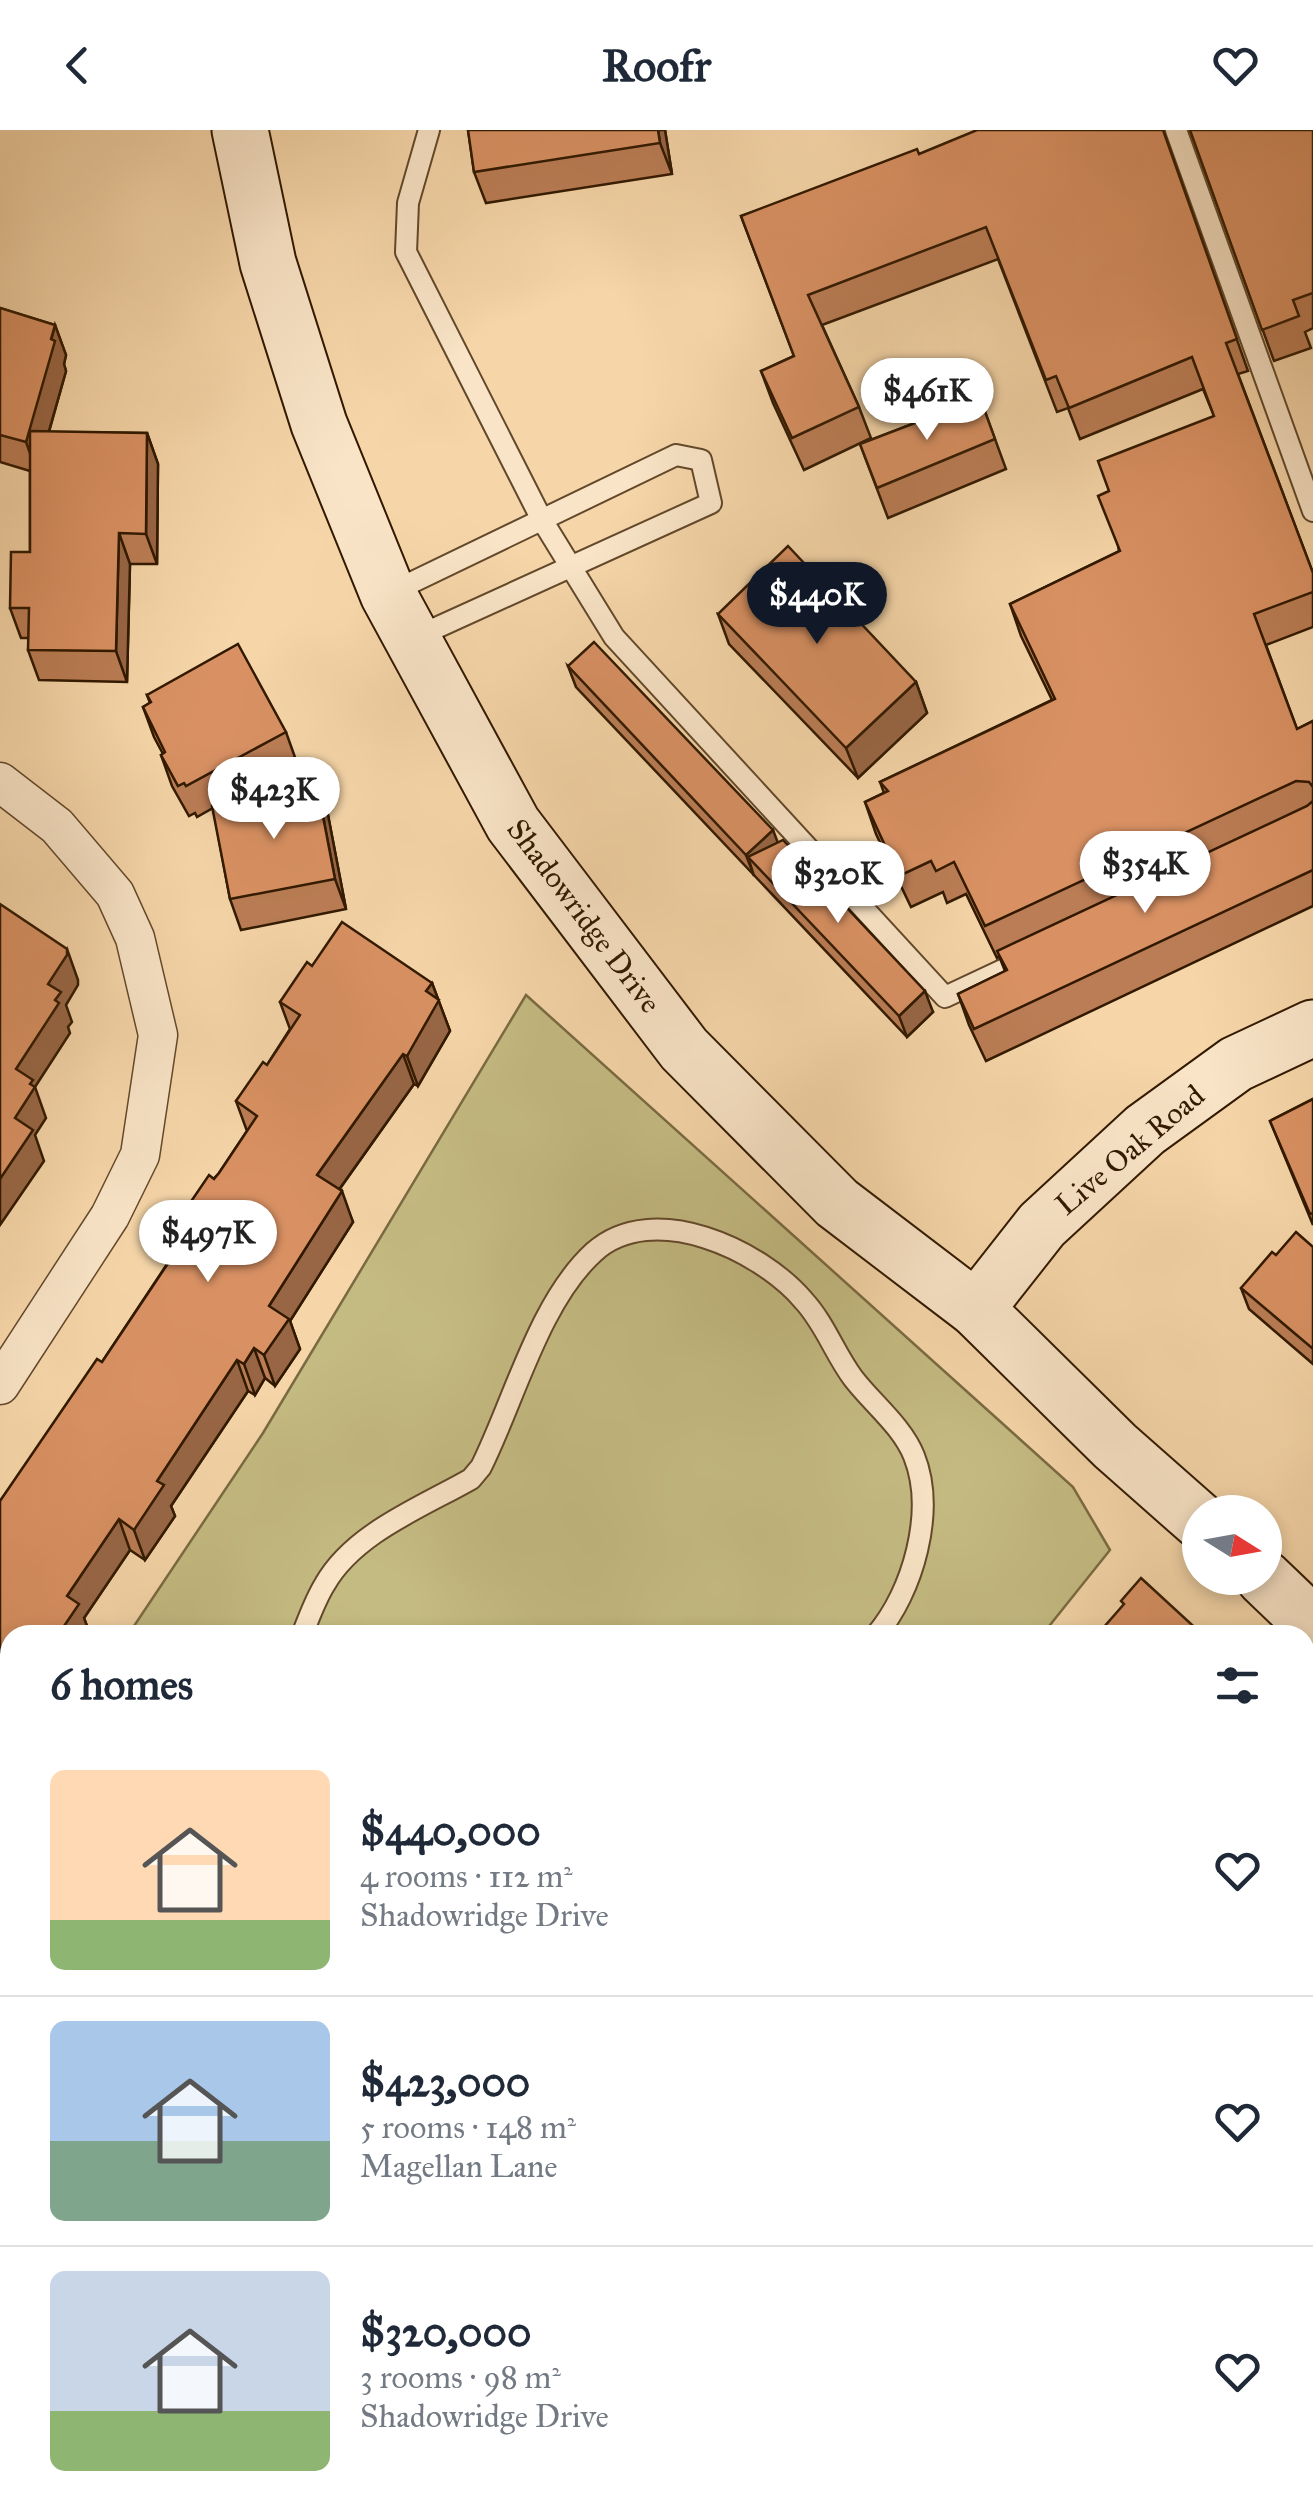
<!DOCTYPE html>
<meta charset="utf-8">
<style>
:root{--surface:#fff;--page:#f6f6f7;--text:#1f2937;--muted:#747a83;--line:#e0e1e3;--accent:#111827}
body{margin:0;font-family:"IM FELL Great Primer",serif;background:var(--page);color:var(--text);height:100vh;display:flex;flex-direction:column;font-size:38px;white-space:nowrap}
*{box-sizing:border-box;margin:0}
p{font-size:32px;color:var(--muted)}
.icon{flex:none;width:55px;height:55px;fill:none;stroke:currentColor;stroke-width:2;stroke-linecap:round;stroke-linejoin:round}
.map{position:relative;flex:1;overflow:hidden}
.details{position:absolute;left:0px;top:1495px;width:1315px;height:892px;display:flex;flex-direction:column;background:var(--surface);border-radius:30px 30px 0 0;box-shadow:0 5px 15px #0003}
.details>*{flex:none}
.needle{width:65px;rotate:101deg}
.fabs{position:absolute;left:1182px;top:1365px;display:grid;gap:20px}
.fabs a{display:grid;place-items:center;width:100px;height:100px;border-radius:50%;background:var(--surface);box-shadow:0 5px 15px #0003;font-size:50px}
.price{position:absolute;translate:-50% -85px;padding:0 22px;border-radius:35px;background:#fff;color:#222;font-size:32px;line-height:65px;filter:drop-shadow(0 2px 5px #0008)}
.price::after{content:'';position:absolute;left:50%;top:60px;width:30px;height:22px;margin-left:-15px;background:inherit;clip-path:polygon(0 0,100% 0,50% 100%)}
.price.on{background:var(--accent);color:#fff}
ul{padding:0;list-style:none}
li{display:flex;align-items:center;gap:30px;height:250px;padding:0 50px}
li+li{border-top:2px solid var(--line)}
li span{display:grid;place-items:center;flex:none;width:280px;height:200px;border-radius:15px;color:#555}
li>.icon{margin-inline-start:auto}
span .icon{width:120px;height:120px;fill:#fffc;stroke-width:1}
li b{font-size:42px}
h2{display:flex;justify-content:space-between;align-items:center;height:120px;padding:0 50px;font-size:42px}
header{display:flex;justify-content:space-between;align-items:center;height:130px;padding:0 50px;background:var(--surface);font-size:45px;font-weight:700}
.map>svg:first-child{display:block}
.green{fill:#c4bb82;stroke:#7a6a41;stroke-width:2.5}
.lines{fill:none;stroke-linecap:round;stroke-linejoin:round}
.lane-casing{stroke:#62482a;stroke-width:24}
.street-casing{stroke:#62482a;stroke-width:41}
.secondary-casing{stroke:#311900;stroke-width:59}
.lane{stroke:#f9e4c7;stroke-width:20}
.street{stroke:#f9e4c7;stroke-width:38}
.secondary{stroke:#f9e4c7;stroke-width:55}
.wall{fill:#bb7d55;stroke:#311900;stroke-width:2.5}
.shaded-wall{fill:#986645;stroke:#311900;stroke-width:2.5}
.building{fill:#d99163;stroke:#311900;stroke-width:2.5}
.labels{text-anchor:middle;dominant-baseline:central;stroke-width:10;stroke-linejoin:round;paint-order:stroke}
.street-label{font-size:30px;fill:#311900;stroke:#f9e4c7}
</style>
<header><svg class="icon" aria-label="back" viewBox="0 0 24 24"><path d="M15 5l-7 7 7 7"/></svg>Roofr<svg class="icon" aria-label="heart" viewBox="0 0 24 24"><path d="M12 20l-8-8c-3-5 5-10 8-4 3-6 11-1 8 4z"/></svg></header>
<div class="map">
<svg width="1313" height="2387" viewBox="0 0 1313 2387">
<rect width="100%" height="100%" fill="#f6d6a9"/>
<filter id="stains"><feTurbulence type="fractalNoise" baseFrequency=".002" numOctaves="4"/><feColorMatrix values="0 0 0 0 .2 0 0 0 0 .09 0 0 0 0 .02 0 0 0 .5 -.17"/></filter>
<radialGradient id="worn" r=".72"><stop offset=".6" stop-color="#630" stop-opacity="0"/><stop offset="1" stop-color="#630" stop-opacity=".3"/></radialGradient>
<g class="green">
<path d="M 526,865 L 1073,1357 L 1110,1420 L 1042,1505 L 128,1505 L 263,1303 Z"/>
<path d="M 10,1680 L 10,2378 L 680,2378 L 673,2387 L 0,2387 L 0,1695 Z"/>
</g>
<g class="lines">
<defs>
<g id="lane">
<path d="M 429,0 L 408,73 L 406,122 L 542,390 L 614,507 L 945,867 L 1028,828"/>
<path d="M 1176,0 L 1313,381"/>
<path d="M 392,462 L 676,325 L 701,330 L 711,373 L 414,508"/>
<path d="M 302,1505 C 309,1488 315,1470 325,1454 C 354,1403 422,1377 471,1349 L 481,1337 C 514,1271 539,1172 594,1122 C 653,1069 761,1120 804,1171 C 825,1194 835,1224 853,1248 C 872,1273 902,1296 914,1326 C 936,1381 913,1462 876,1505"/>
<path d="M 0,1850 L 10,1837"/>
<path d="M 507,2387 L 512,2378"/>
</g>
<g id="street">
<path d="M 0,652 L 57,696 L 115,764 L 135,808 L 158,905 L 140,1025 L 110,1086 L 0,1255"/>
<path d="M 1305,1617 L 1313,1610"/>
<path d="M 1305,2093 L 1313,2102"/>
<path d="M 940,2387 L 945,2378"/>
</g>
<g id="secondary">
<path d="M 240,0 L 268,133 L 319,294 L 388,464 L 513,694 L 684,919 L 837,1073 L 976,1179 L 1115,1316 L 1200,1391"/>
<path d="M 976,1179 L 1042,1095 L 1145,1000 L 1236,934 L 1313,898"/>
<path d="M 1264,1448 L 1313,1495"/>
</g>
</defs>
<use href="#lane" class="lane-casing"/>
<use href="#street" class="street-casing"/>
<use href="#secondary" class="secondary-casing"/>
<use href="#lane" class="lane"/>
<use href="#street" class="street"/>
<use href="#secondary" class="secondary"/>
</g>
<g class="wall">
<path d="M 468,0 L 665,0 L 672,44 L 486,73 L 474,42 Z"/>
<path d="M 1163,0 L 1248,241 L 1238,244 L 1313,443 L 1313,497 L 1266,515 L 1297,599 L 1313,591 L 1313,776 L 986,931 L 969,895 L 958,864 L 1005,841 L 999,826 L 997,828 L 966,764 L 947,773 L 943,762 L 911,777 L 876,704 L 865,672 L 884,663 L 880,652 L 1052,570 L 1021,506 L 1010,474 L 1119,421 L 1109,361 L 1214,286 L 1203,259 L 1080,309 L 1068,278 L 1057,282 L 998,129 L 822,195 L 859,277 L 871,308 L 804,340 L 773,273 L 761,241 L 794,226 L 741,86 L 919,24 Z"/>
<path d="M 1190,0 L 1313,0 L 1313,198 L 1305,202 L 1311,218 L 1274,231 Z"/>
<path d="M 0,178 L 55,195 L 66,225 L 64,234 L 66,241 L 49,302 L 147,303 L 158,334 L 157,434 L 130,434 L 127,552 L 39,550 L 28,520 L 29,508 L 21,508 L 10,478 L 30,422 L 30,341 L 0,332 Z"/>
<path d="M 980,268 L 1006,339 L 888,388 L 860,314 Z"/>
<path d="M 718,484 L 916,552 L 927,583 L 858,648 L 729,514 Z"/>
<path d="M 568,536 L 778,713 L 933,882 L 907,907 L 576,557 Z"/>
<path d="M 147,565 L 286,602 L 297,633 L 220,674 L 328,685 L 346,779 L 241,800 L 230,769 L 213,678 L 197,687 L 195,683 L 189,686 L 172,656 L 161,625 L 163,624 L 154,607 L 143,577 L 150,573 Z"/>
<path d="M 312,836 L 432,853 L 450,901 L 418,956 L 414,954 L 339,1060 L 353,1092 L 290,1191 L 300,1219 L 275,1256 L 265,1248 L 255,1265 L 248,1261 L 171,1376 L 175,1386 L 145,1430 L 130,1420 L 84,1488 L 90,1504 L 10,1505 L 2,1636 L 0,1635 L 0,1371 L 102,1232 L 195,1092 L 190,1073 L 219,1043 L 247,1001 L 236,971 L 267,935 L 290,899 L 280,872 Z"/>
<path d="M 1313,969 L 1313,1095 L 1270,991 Z"/>
<path d="M 1313,1117 L 1313,1234 L 1249,1179 L 1241,1158 L 1276,1125 Z"/>
<path d="M 1313,1703 L 1313,1959 L 1305,1968 L 1305,1712 Z"/>
</g>
<g class="shaded-wall">
<path d="M 658,0 L 665,0 L 672,44 L 660,13 Z"/>
<path d="M 55,195 L 66,225 L 64,234 L 66,241 L 37,343 L 26,312 Z"/>
<path d="M 147,303 L 158,334 L 157,434 L 146,404 Z"/>
<path d="M 119,403 L 130,434 L 127,552 L 116,521 Z"/>
<path d="M 916,552 L 927,583 L 858,648 L 846,618 Z"/>
<path d="M 317,655 L 328,685 L 346,779 L 335,749 Z"/>
<path d="M 773,700 L 781,721 L 748,727 L 754,746 L 746,725 Z"/>
<path d="M 67,819 L 78,850 L 78,855 L 66,875 L 72,892 L 68,897 L 70,903 L 35,957 L 46,988 L 35,1005 L 44,1031 L 0,1095 L 0,1049 L 15,988 L 16,939 L 48,854 Z"/>
<path d="M 432,853 L 450,901 L 418,956 L 407,926 L 426,861 Z"/>
<path d="M 925,861 L 933,882 L 907,907 L 899,886 Z"/>
<path d="M 403,924 L 414,954 L 328,1075 L 317,1045 Z"/>
<path d="M 342,1061 L 353,1092 L 290,1191 L 300,1219 L 275,1256 L 264,1225 L 269,1176 Z"/>
<path d="M 254,1218 L 265,1248 L 255,1265 L 244,1234 Z"/>
<path d="M 237,1230 L 248,1261 L 171,1376 L 175,1386 L 145,1430 L 134,1400 L 157,1351 Z"/>
<path d="M 119,1389 L 130,1420 L 84,1488 L 90,1504 L 58,1505 L 67,1466 Z"/>
<path d="M 10,1580 L 10,1625 L 2,1636 L 0,1631 L 0,1593 Z"/>
<path d="M 1305,1936 L 1313,1958 L 1305,1968 Z"/>
<path d="M 1305,2285 L 1313,2306 L 1313,2325 L 1305,2325 Z"/>
<path d="M 831,2378 L 846,2378 L 850,2387 L 826,2387 Z"/>
<path d="M 1162,2378 L 1177,2378 L 1180,2387 L 1158,2387 Z"/>
</g>
<g class="building">
<path d="M 468,0 L 658,0 L 660,13 L 474,42 Z"/>
<path d="M 977,0 L 1163,0 L 1237,209 L 1226,213 L 1313,443 L 1313,462 L 1254,484 L 1297,599 L 1313,591 L 1313,657 L 1309,652 L 1296,651 L 985,796 L 954,732 L 936,741 L 931,731 L 899,746 L 865,672 L 888,661 L 880,652 L 1055,569 L 1010,474 L 1120,421 L 1098,366 L 1109,361 L 1098,331 L 1214,286 L 1192,227 L 1069,278 L 1056,246 L 1046,250 L 986,97 L 808,165 L 859,277 L 792,308 L 761,241 L 794,226 L 741,86 L 917,19 L 919,24 Z"/>
<path d="M 1190,0 L 1313,0 L 1313,163 L 1293,170 L 1299,186 L 1262,200 Z"/>
<path d="M 0,178 L 55,195 L 51,209 L 55,211 L 26,312 L 0,305 Z"/>
<path d="M 980,268 L 995,309 L 877,358 L 860,314 Z"/>
<path d="M 30,301 L 147,303 L 146,404 L 119,403 L 116,521 L 28,520 L 29,478 L 10,478 L 11,422 L 30,422 Z"/>
<path d="M 788,416 L 916,552 L 846,618 L 718,484 Z"/>
<path d="M 594,512 L 773,700 L 746,725 L 568,536 Z"/>
<path d="M 238,514 L 286,602 L 186,656 L 184,653 L 178,656 L 161,625 L 165,622 L 143,577 L 151,572 L 147,565 Z"/>
<path d="M 317,655 L 335,749 L 230,769 L 212,676 Z"/>
<path d="M 1313,671 L 1313,740 L 974,899 L 958,864 L 1007,840 L 997,821 L 1307,676 Z"/>
<path d="M 783,710 L 925,861 L 899,886 L 748,727 Z"/>
<path d="M 0,774 L 67,819 L 67,825 L 48,854 L 61,862 L 55,870 L 59,873 L 16,939 L 33,950 L 30,954 L 35,957 L 15,988 L 33,1000 L 0,1049 Z"/>
<path d="M 342,792 L 432,853 L 426,861 L 439,870 L 407,926 L 403,924 L 317,1045 L 342,1061 L 269,1176 L 289,1189 L 264,1225 L 254,1218 L 244,1234 L 237,1230 L 157,1351 L 164,1355 L 134,1400 L 119,1389 L 67,1466 L 79,1474 L 58,1505 L 10,1505 L 10,1580 L 0,1593 L 0,1371 L 97,1229 L 102,1232 L 199,1087 L 192,1083 L 195,1077 L 190,1073 L 209,1045 L 214,1049 L 219,1043 L 257,986 L 236,971 L 263,932 L 267,935 L 300,885 L 280,872 L 307,832 L 312,836 Z"/>
<path d="M 1313,969 L 1313,1083 L 1310,1084 L 1270,991 Z"/>
<path d="M 1296,1102 L 1313,1117 L 1313,1216 L 1312,1218 L 1241,1158 L 1272,1122 L 1276,1125 Z"/>
<path d="M 1141,1448 L 1203,1505 L 1097,1505 L 1124,1474 L 1121,1471 Z"/>
<path d="M 1313,1703 L 1313,1938 L 1305,1931 L 1305,1712 Z"/>
<path d="M 1305,2308 L 1313,2311 L 1313,2381 L 1311,2387 L 1227,2387 L 1224,2378 L 1305,2378 Z"/>
<path d="M 699,2378 L 831,2378 L 826,2387 L 693,2387 Z"/>
<path d="M 1033,2378 L 1162,2378 L 1158,2387 L 1029,2387 Z"/>
</g>
<g class="labels">
<g class="street-label">
<text transform="translate(584 786) rotate(53)">Shadowridge Drive</text>
<text transform="translate(1130 1020) rotate(-40)">Live Oak Road</text>
</g>
</g>
<rect width="100%" height="100%" filter="url(#stains)"/>
<rect width="100%" height="100%" fill="url(#worn)"/>
</svg>
<div class="fabs">
<a><svg class="needle" viewBox="-14 -14 28 28"><path d="M0-13l5 13h-10z" fill="#e53935"/><path d="M0 13l5-13h-10z" fill="#747a83"/></svg></a>
</div>
<b class="price" style="left:927px;top:313px">$461K</b>
<b class="price on" style="left:817px;top:517px">$440K</b>
<b class="price" style="left:274px;top:712px">$423K</b>
<b class="price" style="left:1145px;top:786px">$354K</b>
<b class="price" style="left:838px;top:796px">$320K</b>
<b class="price" style="left:208px;top:1155px">$497K</b>
<section class="details">
<h2>6 homes<svg class="icon" aria-label="filters" viewBox="0 0 24 24"><path d="M4 7h16M4 17h16"/><circle cx="9" cy="7" r="2"/><circle cx="15" cy="17" r="2"/></svg></h2>
<ul>
<li><span style="background:linear-gradient(#ffd9b3 75%,#8fb573 0)"><svg class="icon" aria-label="home" viewBox="0 0 24 24"><path d="M3 11l9-7 9 7M6 9v11h12V9"/></svg></span><div><b>$440,000</b><p>4 rooms · 112 m²</p><p>Shadowridge Drive</p></div><svg class="icon" aria-label="heart" viewBox="0 0 24 24"><path d="M12 20l-8-8c-3-5 5-10 8-4 3-6 11-1 8 4z"/></svg></li>
<li><span style="background:linear-gradient(#a9c7e8 60%,#7fa58c 0)"><svg class="icon" aria-label="home" viewBox="0 0 24 24"><path d="M3 11l9-7 9 7M6 9v11h12V9"/></svg></span><div><b>$423,000</b><p>5 rooms · 148 m²</p><p>Magellan Lane</p></div><svg class="icon" aria-label="heart" viewBox="0 0 24 24"><path d="M12 20l-8-8c-3-5 5-10 8-4 3-6 11-1 8 4z"/></svg></li>
<li><span style="background:linear-gradient(#c9d6e8 70%,#8fb573 0)"><svg class="icon" aria-label="home" viewBox="0 0 24 24"><path d="M3 11l9-7 9 7M6 9v11h12V9"/></svg></span><div><b>$320,000</b><p>3 rooms · 98 m²</p><p>Shadowridge Drive</p></div><svg class="icon" aria-label="heart" viewBox="0 0 24 24"><path d="M12 20l-8-8c-3-5 5-10 8-4 3-6 11-1 8 4z"/></svg></li>
</ul>
</section>
</div>
